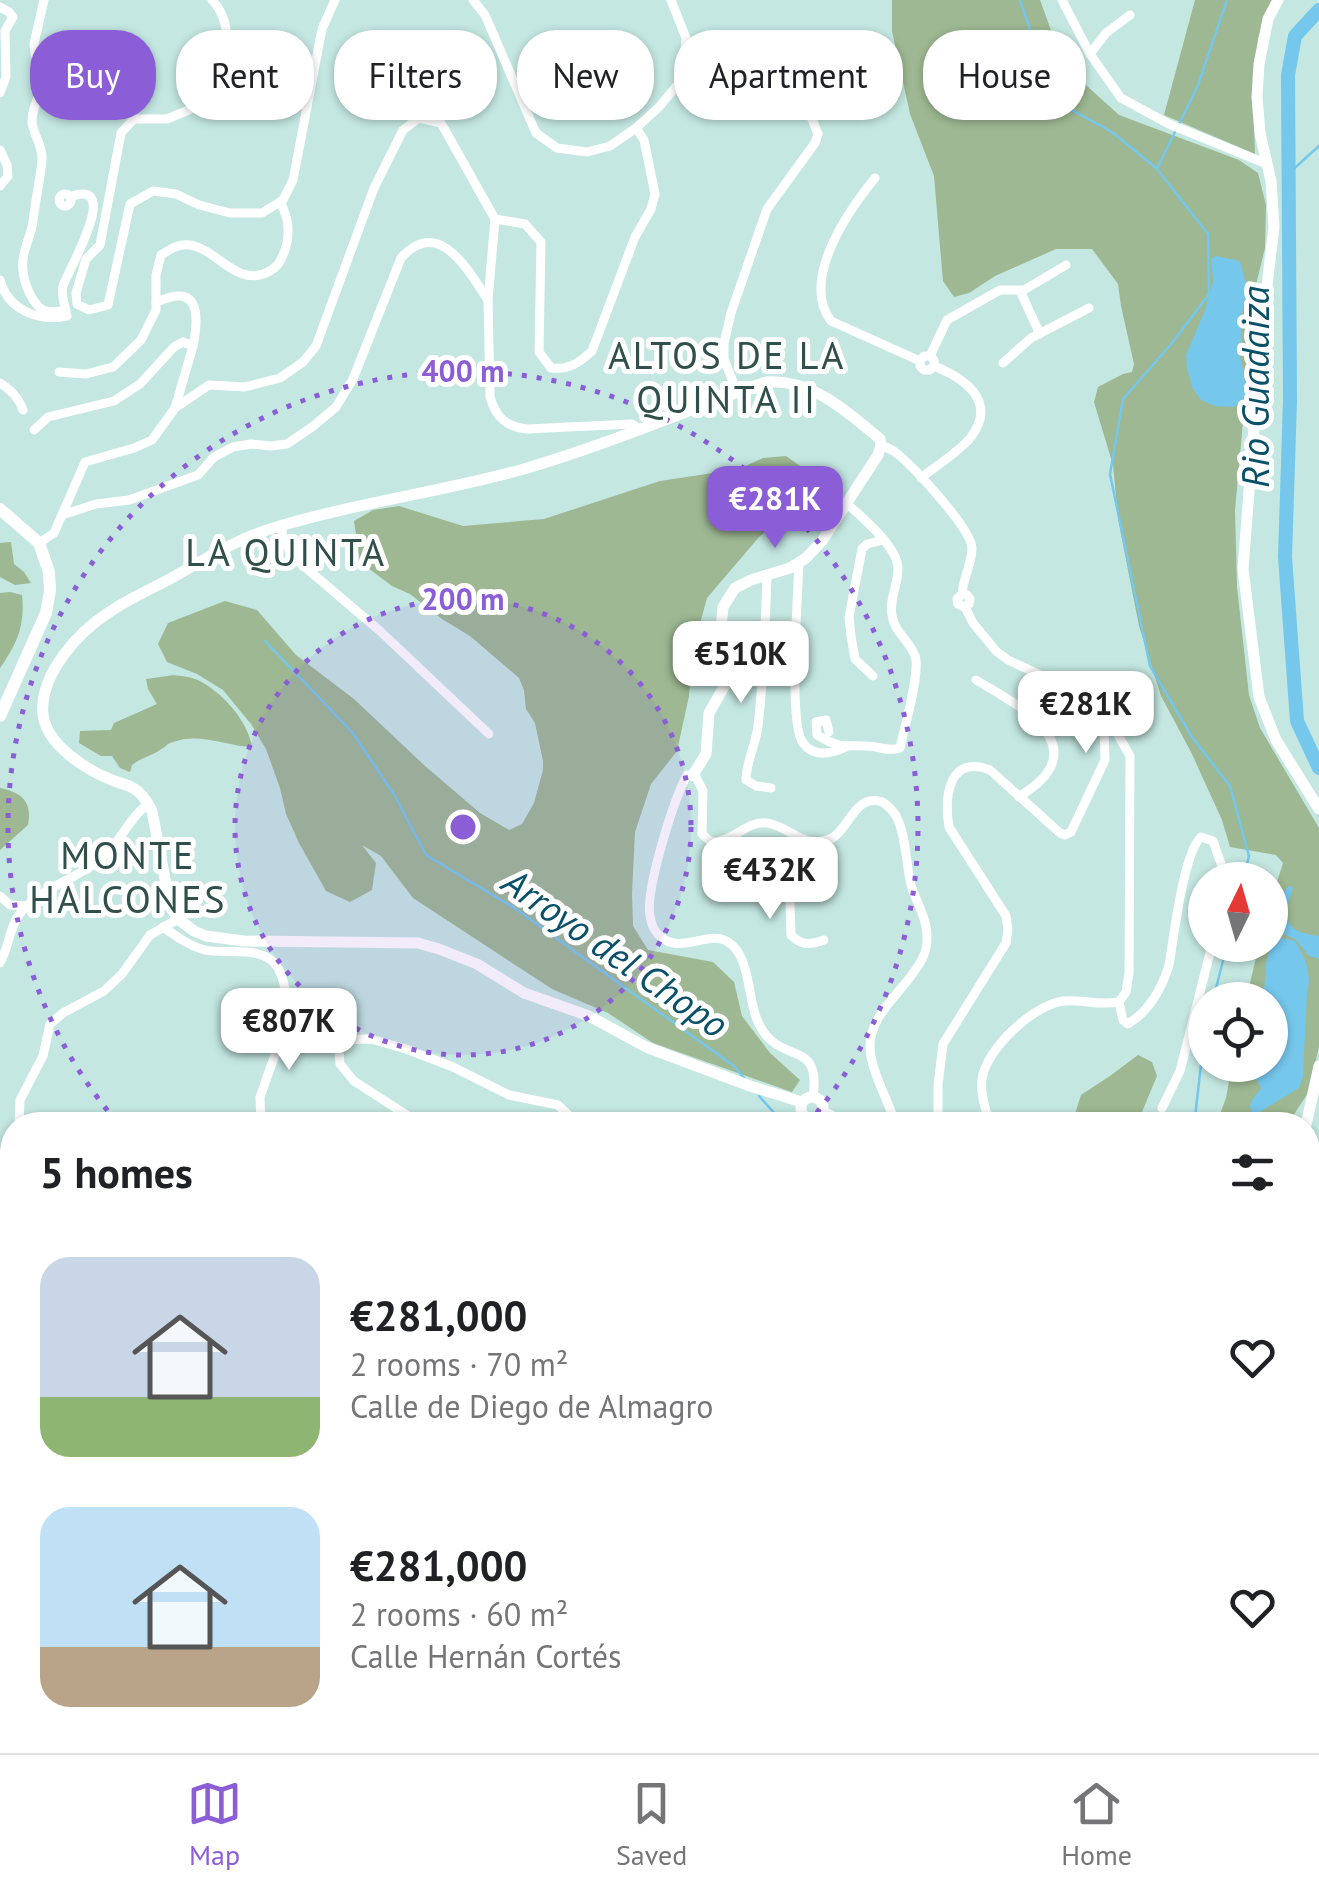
<!DOCTYPE html>
<meta charset="utf-8">
<style>
:root{--surface:#fff;--page:#f2f2f2;--text:#202124;--muted:#757577;--line:#e0e0e0;--accent:#8b5ed8}
body{margin:0;font-family:"PT Sans",sans-serif;background:var(--page);color:var(--text);height:100vh;display:flex;flex-direction:column;font-size:38px;white-space:nowrap}
*{box-sizing:border-box;margin:0}
p{font-size:32px;color:var(--muted)}
.icon{flex:none;width:55px;height:55px;fill:none;stroke:currentColor;stroke-width:2;stroke-linecap:round;stroke-linejoin:round}
.map{position:relative;flex:1;overflow:hidden}
.sheet{position:absolute;left:0px;top:1112px;width:1320px;height:642px;display:flex;flex-direction:column;background:var(--surface);border-radius:40px 40px 0 0;box-shadow:0 2px 8px #0004}
.sheet>*{flex:none}
.guide{position:absolute;left:30px;top:30px;width:1260px;height:90px;display:flex;gap:20px}
.needle{width:65px;rotate:5deg}
.tools{position:absolute;left:1188px;top:862px;display:grid;gap:20px}
.tools a{display:grid;place-items:center;width:100px;height:100px;border-radius:50%;background:var(--surface);box-shadow:0 2px 8px #0004;font-size:50px}
.price{position:absolute;translate:-50% -85px;padding:0 22px;border-radius:20px;background:#fff;color:#222;font-size:32px;line-height:65px;filter:drop-shadow(0 2px 5px #0008)}
.price::after{content:'';position:absolute;left:50%;top:60px;width:30px;height:22px;margin-left:-15px;background:inherit;clip-path:polygon(0 0,100% 0,50% 100%)}
.price.active{background:var(--accent);color:#fff}
ul{padding:0;list-style:none}
li{display:flex;align-items:center;gap:30px;height:250px;padding:0 40px}
li span{display:grid;place-items:center;flex:none;width:280px;height:200px;border-radius:30px;color:#555}
li>.icon{margin-inline-start:auto}
span .icon{width:120px;height:120px;fill:#fffc;stroke-width:1}
li b{font-size:42px}
h2{display:flex;justify-content:space-between;align-items:center;height:120px;padding:0 40px;font-size:42px}
.pill{padding:0 35px;border-radius:40px;background:var(--surface);box-shadow:0 2px 8px #0004;font-size:35px;line-height:90px}
.pill.active{background:var(--accent);color:#fff}
.dock{display:flex;justify-content:space-around;align-items:center;height:140px;border-top:2px solid var(--line);background:var(--surface);font-size:28px;color:var(--muted)}
.dock a{display:grid;justify-items:center;gap:5px}
.dock .active{color:var(--accent)}
.map>svg:first-child{display:block}
.green{fill:#9db892}
.water{fill:#75c7ec}
.lines{fill:none;stroke-linecap:round;stroke-linejoin:round}
.stream{stroke:#75c7ec;stroke-width:2.5}
.river{stroke:#75c7ec;stroke-width:14}
.street{stroke:#fff;stroke-width:9}
.secondary{stroke:#fff;stroke-width:11}
.primary{stroke:#fff;stroke-width:12}
.highway{stroke:#fff;stroke-width:15}
.ring{fill:none;stroke:#8b5ed8;stroke-width:5;stroke-dasharray:5 10}
.labels{text-anchor:middle;dominant-baseline:central;stroke-width:10;stroke-linejoin:round;paint-order:stroke}
.neighbourhood-label{font-size:38px;letter-spacing:2.5px;fill:#31504b;stroke:#fff}
.water-label{font-size:38px;font-style:italic;fill:#095069;stroke:#fff}
.centre{fill:#8b5ed8;stroke:#fff;stroke-width:5}
.ring-label{font-size:30px;text-anchor:middle;font-weight:bold;fill:#8b5ed8;stroke:#fff;stroke-width:10;stroke-linejoin:round;paint-order:stroke}
</style>
<div class="map">
<svg width="1319" height="1753" viewBox="0 0 1319 1753">
<rect width="100%" height="100%" fill="#c4e7e1"/>
<g class="green">
<path d="M 892,0 L 1040,0 L 1052,33 L 1077,77 L 1119,115 L 1239,160 L 1258,173 L 1266,205 L 1265,248 L 1255,289 L 1235,510 L 1237,587 L 1249,695 L 1260,728 L 1319,828 L 1319,1047 L 1308,1093 L 1287,1125 L 1216,1125 L 1226,1098 L 1232,1065 L 1270,1065 L 1270,1000 L 1246,1000 L 1259,945 L 1270,945 L 1270,904 L 1283,863 L 1276,855 L 1230,847 L 1222,820 L 1191,752 L 1161,696 L 1139,626 L 1118,519 L 1113,465 L 1094,402 L 1098,387 L 1123,374 L 1132,372 L 1134,364 L 1121,306 L 1118,284 L 1092,249 L 1056,249 L 995,276 L 969,293 L 954,297 L 943,281 L 934,176 L 910,114 L 892,31 Z"/>
<path d="M 1195,0 L 1272,0 L 1258,38 L 1253,101 L 1255,154 L 1164,115 Z"/>
<path d="M 786,456 L 803,468 L 805,486 L 795,506 L 759,537 L 707,598 L 693,649 L 689,696 L 677,751 L 651,784 L 635,832 L 632,893 L 633,926 L 648,950 L 713,962 L 734,982 L 742,1016 L 770,1053 L 800,1080 L 792,1092 L 653,1043 L 608,1013 L 552,989 L 413,898 L 381,856 L 362,845 L 376,863 L 372,890 L 350,902 L 326,891 L 299,843 L 286,814 L 280,788 L 266,749 L 251,724 L 223,690 L 197,674 L 167,662 L 158,644 L 168,623 L 225,601 L 257,610 L 296,655 L 354,699 L 425,766 L 480,813 L 509,830 L 522,824 L 534,803 L 543,770 L 543,761 L 535,723 L 526,709 L 524,690 L 519,678 L 470,636 L 442,619 L 410,594 L 392,586 L 360,562 L 354,521 L 373,510 L 399,506 L 463,526 L 544,519 L 660,481 L 739,469 L 763,458 Z"/>
<path d="M 11,542 L 14,564 L 24,572 L 31,583 L 15,585 L 0,577 L 0,543 Z"/>
<path d="M 10,592 L 22,595 C 25,627 17,643 0,668 L 0,593 Z"/>
<path d="M 174,675 C 181,676 191,677 198,680 C 222,692 248,721 252,747 C 227,746 199,732 173,742 C 164,745 169,745 160,750 C 151,756 141,758 132,765 L 130,772 L 120,768 L 112,756 L 101,756 L 79,743 L 80,731 L 111,730 L 114,723 L 157,704 L 148,689 L 146,679 Z"/>
<path d="M 0,788 C 23,793 32,802 28,825 L 0,850 Z"/>
<path d="M 1138,1055 L 1152,1062 L 1157,1076 L 1139,1119 L 1138,1125 L 1076,1125 L 1074,1117 L 1081,1095 L 1110,1076 Z"/>
<path d="M 1308,1407 L 1319,1430 L 1319,1482 L 1308,1499 Z"/>
<path d="M 209,1743 L 290,1743 L 285,1753 L 216,1753 Z"/>
<path d="M 537,1743 L 537,1742 L 628,1743 L 625,1753 L 538,1753 Z"/>
</g>
<g class="water">
<path d="M 1216,256 L 1240,261 L 1247,288 L 1240,323 L 1242,340 L 1240,356 L 1246,386 L 1245,397 L 1234,407 L 1215,406 L 1201,400 L 1193,389 L 1187,369 L 1186,355 L 1205,310 L 1213,281 L 1211,258 Z"/>
<path d="M 1289,886 L 1293,888 C 1282,919 1284,932 1319,936 L 1319,959 L 1309,956 L 1295,939 L 1276,931 C 1275,917 1279,894 1289,886 Z"/>
<path d="M 1282,938 L 1295,941 C 1306,960 1312,972 1307,994 L 1303,1076 L 1299,1088 L 1258,1113 L 1253,1113 C 1245,1103 1256,1097 1261,1088 L 1253,1074 L 1255,1066 L 1270,1065 L 1270,1000 L 1262,1000 C 1269,979 1259,951 1282,938 Z"/>
</g>
<g class="lines">
<g class="stream">
<path d="M 1020,0 L 1054,100 L 1112,132 L 1156,168"/>
<path d="M 1179,124 L 1198,85 L 1227,0"/>
<path d="M 1175,132 L 1157,169 L 1208,234 L 1209,294 L 1172,343 L 1123,399 L 1110,474 L 1150,666 L 1192,737 L 1230,786 L 1249,856 L 1243,880"/>
<path d="M 1288,174 L 1319,146"/>
<path d="M 265,641 L 352,732 L 395,796 L 426,855 L 513,907 L 734,1066 L 744,1078"/>
<path d="M 1213,1000 L 1227,945"/>
<path d="M 759,1096 L 785,1125"/>
<path d="M 1196,1125 L 1195,1117 L 1205,1030"/>
<path d="M 606,1753 L 610,1742"/>
<path d="M 1116,1753 L 1116,1742"/>
</g>
<g class="river">
<path d="M 1319,10 L 1295,36 L 1288,75 L 1290,400 L 1285,557 L 1297,721 L 1319,768"/>
<path d="M 1308,1221 L 1319,1183"/>
<path d="M 1308,1314 L 1319,1342"/>
</g>
<g class="street">
<path d="M 44,0 L 34,44 L 35,54 L 45,77 C 42,92 31,108 32,122 C 33,135 43,145 42,160 C 40,181 35,202 33,222 C 31,235 24,247 23,260 C 21,275 29,301 43,310 C 49,313 59,311 66,311"/>
<path d="M 212,0 C 239,29 223,69 210,101 L 167,119 L 134,119 L 121,133 L 100,245 L 86,259 L 76,293 L 77,304 L 89,310 L 108,305 L 130,204 L 153,191 L 176,194 L 199,205 L 230,213 L 262,213 L 283,200 L 293,180 L 322,29 L 335,0"/>
<path d="M 473,0 L 485,15 L 536,133 L 557,148 L 587,152 L 610,146 L 636,128 L 659,107 L 683,78 L 686,38 L 671,0"/>
<path d="M 1062,0 L 1090,54 L 1121,98 L 1169,124 L 1267,164"/>
<path d="M 0,7 L 9,12 L 13,17 L 5,31 L 6,77 L 0,93"/>
<path d="M 1090,54 L 1106,33 L 1130,15"/>
<path d="M 0,150 L 7,165 L 8,176 L 0,186"/>
<path d="M 875,178 C 848,211 800,280 831,321 L 920,361"/>
<circle cx="65" cy="200" r="6"/>
<path d="M 495,219 L 525,224 L 541,242 L 539,352 L 551,368 C 569,370 579,363 592,351 L 635,237 L 651,209 L 655,194 L 644,140 L 636,128"/>
<path d="M 0,280 C 8,310 38,322 67,316"/>
<path d="M 1020,291 L 1040,334"/>
<path d="M 156,302 C 163,300 172,295 180,296 C 202,297 196,332 193,346"/>
<path d="M 66,311 C 64,303 61,295 63,286 C 66,274 125,176 70,197"/>
<path d="M 930,356 L 947,320 L 1000,290 L 1024,290 L 1066,265"/>
<path d="M 1003,363 L 1031,338 L 1089,308"/>
<path d="M 59,372 L 86,374 L 113,367 L 141,340 L 156,310 L 156,275 L 161,255 C 172,248 178,244 190,245 C 217,249 237,288 268,272 C 277,267 279,264 283,255 C 291,237 289,218 280,202"/>
<path d="M 0,383 C 12,391 18,397 23,410"/>
<path d="M 737,392 L 724,359 L 724,343 L 731,313 L 767,209 L 815,143 L 818,134 L 812,119 L 795,98"/>
<path d="M 34,430 L 48,417 L 114,401 L 140,384 L 174,347 L 183,342 L 193,346 L 175,408"/>
<path d="M 881,445 C 882,445 894,451 895,452 C 912,465 971,528 972,548 C 972,564 963,578 962,594"/>
<path d="M 921,478 C 937,465 958,453 971,437 C 998,401 964,378 934,366 L 934,360 L 930,356 L 924,356 L 920,361 L 920,366 L 924,370 L 930,370 L 934,366"/>
<path d="M 62,515 L 96,504 L 129,500 L 198,475 L 214,457 L 233,447 L 251,444 L 271,446 L 287,444 L 312,427 L 336,407 L 353,379 L 401,258 C 439,216 468,270 488,300"/>
<path d="M 281,526 L 283,537 L 292,556 L 380,631 L 489,734"/>
<path d="M 39,543 L 54,533 L 85,462 L 134,448 L 152,440 L 175,408 L 209,385 L 245,387 L 280,378 L 303,362 L 316,346 L 374,188 L 403,130 L 419,118 L 441,123 L 495,219 L 488,300 L 490,397 C 496,417 506,427 527,429 L 632,424 L 641,430"/>
<path d="M 799,562 C 798,594 788,724 803,743 C 814,758 831,754 846,747"/>
<path d="M 767,576 C 765,626 764,676 758,726 C 756,744 746,762 746,780 L 756,786 L 771,788"/>
<path d="M 965,607 L 969,604 L 970,599 L 967,595 L 962,594 L 957,599 L 958,604 L 965,607 L 973,623 L 996,651 L 1008,660 L 1060,684 L 1108,726"/>
<path d="M 873,676 L 855,659 L 851,636 L 849,617 L 862,549 L 867,544 L 883,540"/>
<path d="M 976,680 C 1004,697 1073,730 1049,770 C 1042,782 1030,789 1019,797"/>
<path d="M 829,732 L 826,720 L 816,722 L 817,735 C 841,749 842,745 867,746 C 879,746 888,752 900,748 C 904,729 921,671 915,656 C 910,641 894,632 892,615 C 889,600 898,585 898,569 C 899,548 861,516 846,503"/>
<path d="M 798,838 L 790,904 L 791,935 C 802,946 810,945 824,940"/>
<path d="M 0,896 L 10,905 L 26,906"/>
<path d="M 163,927 C 176,936 189,946 205,950 C 227,955 264,944 278,968 C 289,987 284,1009 292,1029 L 301,1034 L 338,1040 L 371,1039 L 406,1049 L 453,1067 L 509,1095 L 558,1105 L 579,1125"/>
<path d="M 0,963 C 8,948 9,933 16,920 C 31,890 80,879 103,857 C 121,841 129,818 148,804"/>
<path d="M 1119,1002 L 1123,1020 L 1128,1024 C 1149,1011 1162,988 1169,965 C 1174,937 1183,854 1201,837 L 1213,841 L 1224,872 L 1224,880"/>
<path d="M 338,1040 L 340,1064 L 354,1081 L 422,1125"/>
<path d="M 813,1097 C 821,1040 785,1064 763,1031 C 746,1007 753,964 732,945 C 715,929 693,947 673,943 C 660,940 652,930 650,916 C 645,890 674,799 687,775 L 696,777 L 703,791 L 702,834 L 711,842 C 734,842 746,821 766,823 C 789,825 802,850 830,839 C 848,832 855,792 882,802 C 887,804 895,813 897,818 C 906,835 906,865 911,885 C 915,899 924,913 926,927 C 928,937 927,949 923,957 C 909,988 869,1012 870,1047 C 870,1068 887,1099 894,1119 L 899,1125"/>
<path d="M 1162,1108 L 1180,1071 L 1212,945"/>
<path d="M 19,1125 L 20,1100 L 43,1056 L 50,1024 L 63,1013 L 104,991 L 122,974 L 150,935 L 178,919"/>
<path d="M 261,1125 L 260,1097 L 288,1018"/>
<path d="M 803,1125 L 807,1118"/>
<path d="M 934,1125 L 938,1119 L 938,1085 L 943,1044 L 1006,943 L 1008,929 L 1006,916 L 949,827 C 944,796 949,754 990,770 L 1060,833 L 1065,835 L 1071,832 L 1105,760 L 1104,731 L 1108,726 L 1113,726 L 1130,756 L 1129,973 L 1126,992 L 1119,1002 C 1098,1006 1083,999 1064,1001 C 1034,1004 986,1049 982,1079 C 980,1093 986,1111 990,1125"/>
<path d="M 0,1202 L 12,1188"/>
<path d="M 0,1475 L 12,1460"/>
<path d="M 0,1501 L 8,1503"/>
<path d="M 417,1742 L 420,1753"/>
<path d="M 746,1742 L 748,1753"/>
<path d="M 952,1742 L 953,1753"/>
<path d="M 998,1742 L 999,1753"/>
<path d="M 295,1753 L 303,1742"/>
<path d="M 510,1753 L 514,1742"/>
</g>
<g class="secondary">
<path d="M 1278,0 L 1268,19 L 1259,64 L 1257,97 L 1260,133 L 1271,181 L 1274,227 L 1261,336 L 1243,569 L 1259,697 L 1276,740 L 1319,809"/>
<path d="M 693,775 L 706,754 L 709,713 L 728,680 L 730,663 L 720,637 L 723,607 L 735,588 L 751,580 L 790,568 L 806,558 L 822,541 L 878,455 L 881,445 L 880,439 C 846,411 813,379 766,382 C 685,411 606,445 524,469 C 441,492 355,503 273,528 C 238,539 208,557 177,575 C 156,587 132,597 111,611 C 79,631 39,674 43,715 C 47,745 86,770 112,780 C 118,783 127,784 133,788 C 141,792 148,803 152,811 L 170,905 L 178,919 L 194,931 L 206,936 L 244,941 L 418,943 L 439,949 L 477,964 L 524,993 L 589,1016 L 646,1047 L 750,1086 L 802,1102"/>
<circle cx="812" cy="1108" r="11"/>
<path d="M 823,1112 L 841,1121 L 844,1125"/>
<path d="M 1306,1125 L 1319,1066"/>
<path d="M 1308,1386 L 1319,1407"/>
<path d="M 1308,1507 L 1319,1497"/>
<path d="M 869,1742 L 869,1753"/>
</g>
<path class="primary" d="M 0,509 L 39,543 L 49,572 L 50,591 L 46,613 L 0,716"/>
<g class="highway">
<path d="M 1308,1622 L 1319,1609"/>
<path d="M 1308,1657 L 1319,1644"/>
<path d="M 1209,1753 L 1217,1742"/>
<path d="M 1237,1753 L 1244,1742"/>
</g>
</g>
<circle cx="463" cy="827" r="228" fill="#8b5ed8" fill-opacity=".12"/>
<g class="ring">
<circle cx="463" cy="827" r="228"/>
<path d="M117 1122A455 455 0 1 1 809 1122"/>
</g>
<g class="labels">
<g class="neighbourhood-label">
<text x="727" y="354">ALTOS DE LA<tspan x="727" dy="44">QUINTA II</tspan></text>
<text x="286" y="551">LA QUINTA</text>
<text x="128" y="854">MONTE<tspan x="128" dy="44">HALCONES</tspan></text>
</g>
<g class="water-label">
<text transform="translate(1254 387) rotate(-90)">Rio Guadaiza</text>
<text transform="translate(616 952) rotate(35)">Arroyo del Chopo</text>
</g>
</g>
<circle cx="463" cy="827" r="15" class="centre"/>
<g class="ring-label">
<text x="463" y="382">400 m</text>
<text x="463" y="610">200 m</text>
</g>
</svg>
<div class="tools">
<a><svg class="needle" viewBox="-14 -14 28 28"><path d="M0-13l5 13h-10z" fill="#e53935"/><path d="M0 13l5-13h-10z" fill="#757577"/></svg></a>
<a><svg class="icon" aria-label="locate" viewBox="0 0 24 24"><circle cx="12" cy="12" r="6"/><path d="M12 2v4M12 18v4M2 12h4M18 12h4"/></svg></a>
</div>
<b class="price active" style="left:775px;top:551px">€281K</b>
<b class="price" style="left:741px;top:706px">€510K</b>
<b class="price" style="left:1086px;top:756px">€281K</b>
<b class="price" style="left:770px;top:922px">€432K</b>
<b class="price" style="left:289px;top:1073px">€807K</b>
<div class="guide">
<a class="pill active">Buy</a>
<a class="pill">Rent</a>
<a class="pill">Filters</a>
<a class="pill">New</a>
<a class="pill">Apartment</a>
<a class="pill">House</a>
</div>
<section class="sheet">
<h2>5 homes<svg class="icon" aria-label="filters" viewBox="0 0 24 24"><path d="M4 7h16M4 17h16"/><circle cx="9" cy="7" r="2"/><circle cx="15" cy="17" r="2"/></svg></h2>
<ul>
<li><span style="background:linear-gradient(#c9d6e8 70%,#8fb573 0)"><svg class="icon" aria-label="home" viewBox="0 0 24 24"><path d="M3 11l9-7 9 7M6 9v11h12V9"/></svg></span><div><b>€281,000</b><p>2 rooms · 70 m²</p><p>Calle de Diego de Almagro</p></div><svg class="icon" aria-label="heart" viewBox="0 0 24 24"><path d="M12 20l-8-8c-3-5 5-10 8-4 3-6 11-1 8 4z"/></svg></li>
<li><span style="background:linear-gradient(#bfe0f5 70%,#b9a48a 0)"><svg class="icon" aria-label="home" viewBox="0 0 24 24"><path d="M3 11l9-7 9 7M6 9v11h12V9"/></svg></span><div><b>€281,000</b><p>2 rooms · 60 m²</p><p>Calle Hernán Cortés</p></div><svg class="icon" aria-label="heart" viewBox="0 0 24 24"><path d="M12 20l-8-8c-3-5 5-10 8-4 3-6 11-1 8 4z"/></svg></li>
</ul>
</section>
</div>
<nav class="dock">
<a class="active"><svg class="icon" aria-label="map" viewBox="0 0 24 24"><path d="M3 6l6-2 6 2 6-2v14l-6 2-6-2-6 2zM9 4v14M15 6v14"/></svg>Map</a>
<a><svg class="icon" aria-label="saved" viewBox="0 0 24 24"><path d="M7 4h10v16l-5-4-5 4z"/></svg>Saved</a>
<a><svg class="icon" aria-label="home" viewBox="0 0 24 24"><path d="M3 11l9-7 9 7M6 9v11h12V9"/></svg>Home</a>
</nav>
